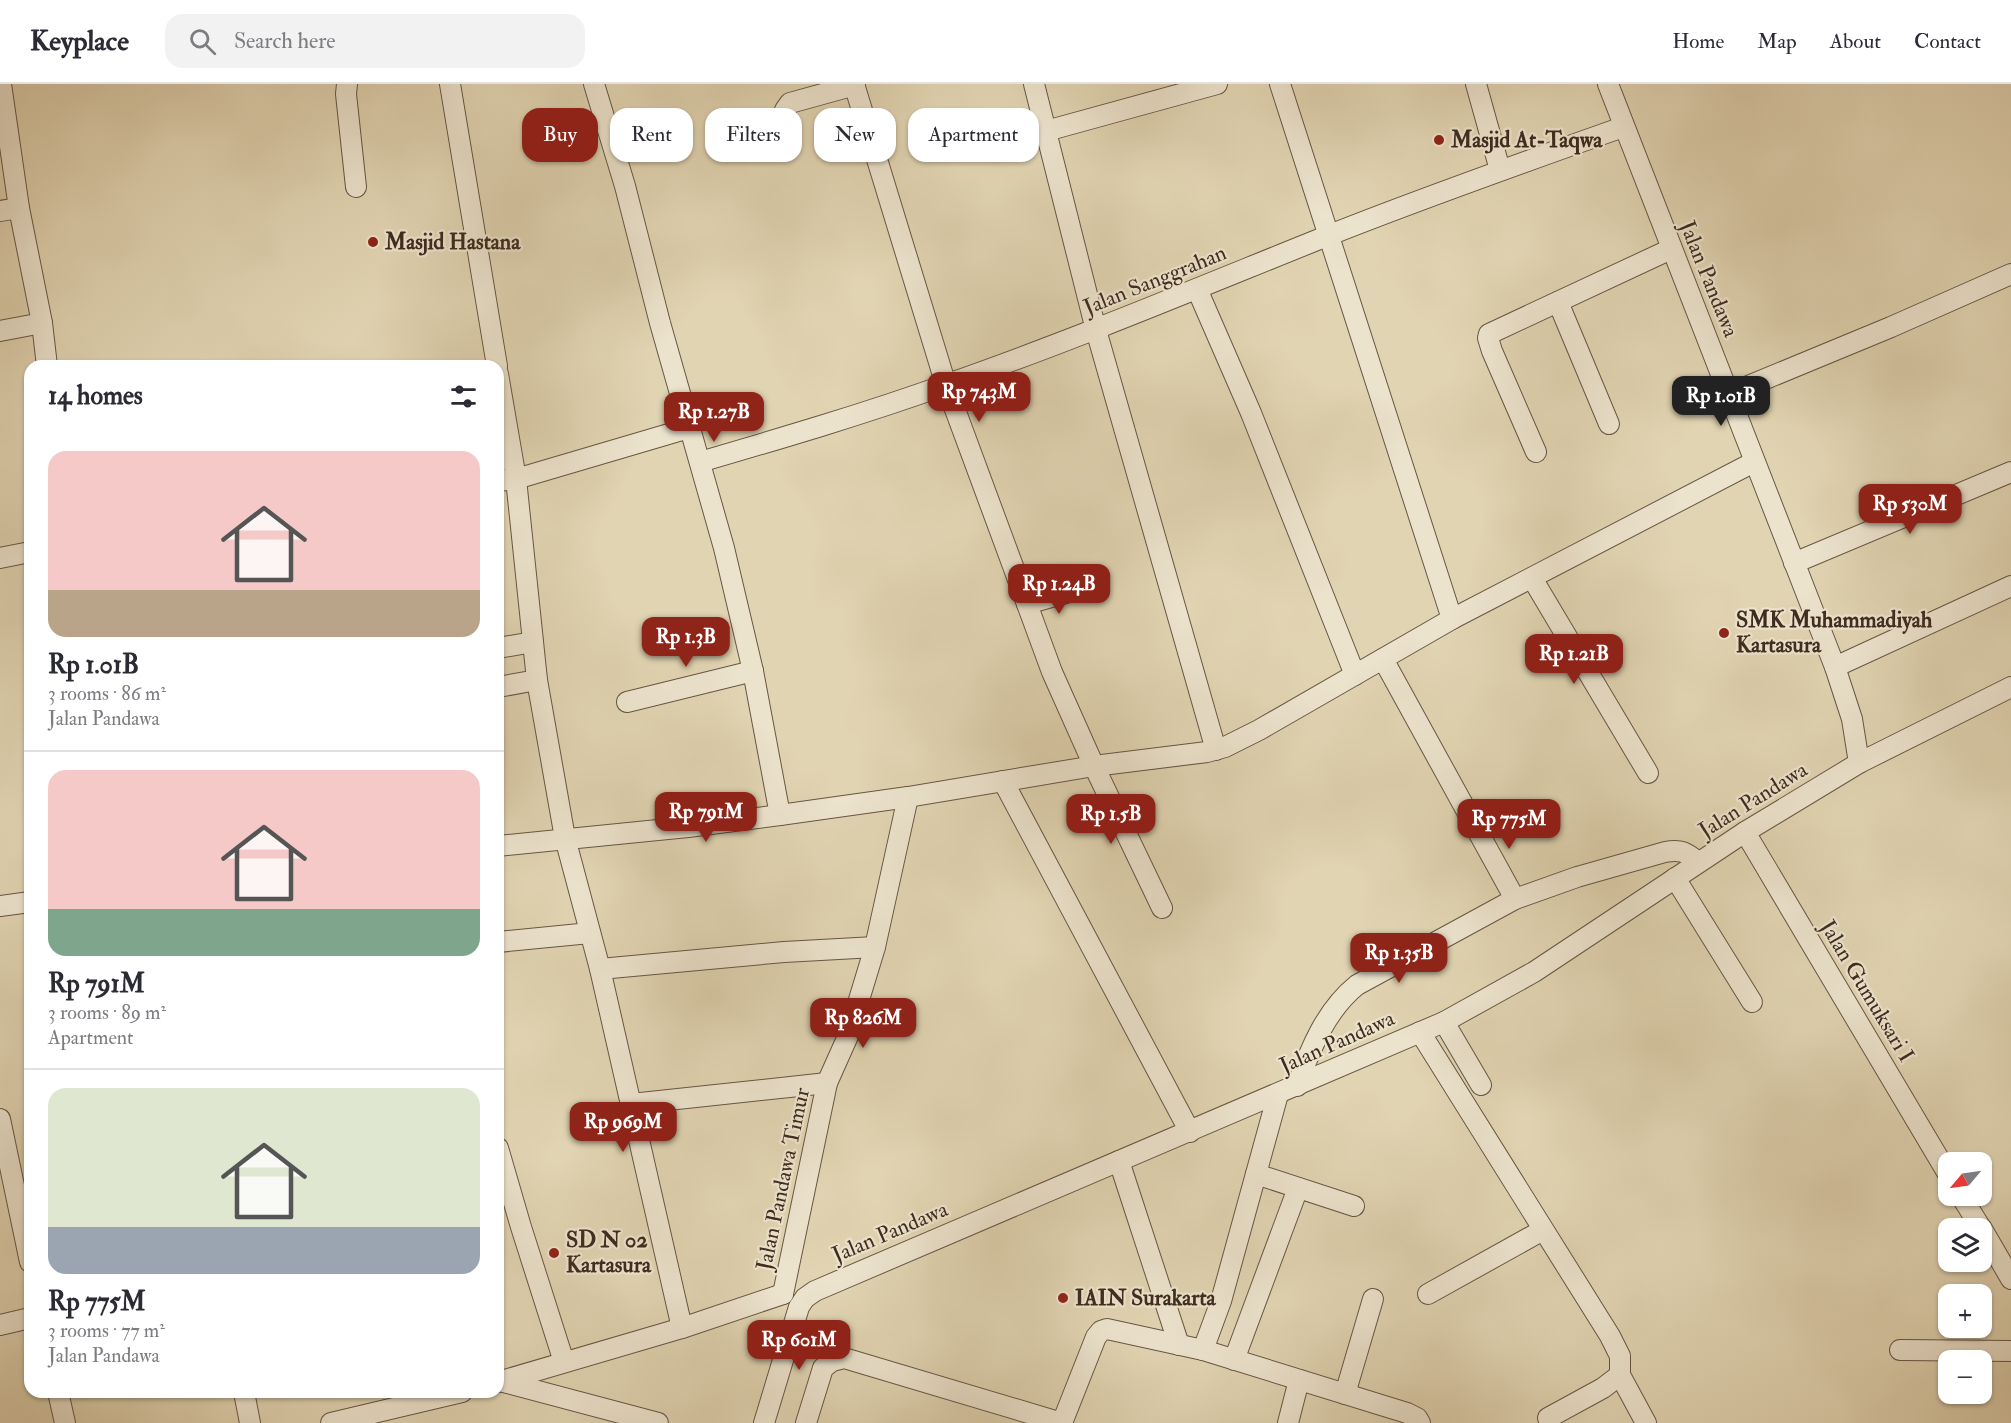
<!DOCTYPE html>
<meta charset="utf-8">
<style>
:root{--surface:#fff;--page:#f2f2f3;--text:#2b2b33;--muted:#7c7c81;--line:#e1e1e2;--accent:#8f2418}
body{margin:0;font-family:"IM FELL Double Pica",serif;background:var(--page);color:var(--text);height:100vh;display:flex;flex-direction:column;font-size:22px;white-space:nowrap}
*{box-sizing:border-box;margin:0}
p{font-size:20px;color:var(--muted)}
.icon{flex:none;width:33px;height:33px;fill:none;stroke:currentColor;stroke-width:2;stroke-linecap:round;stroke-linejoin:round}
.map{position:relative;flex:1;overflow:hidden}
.drawer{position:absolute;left:24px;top:276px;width:480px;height:1038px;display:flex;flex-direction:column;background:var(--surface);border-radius:18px;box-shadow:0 2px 4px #0004}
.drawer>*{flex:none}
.top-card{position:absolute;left:522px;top:24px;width:570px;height:54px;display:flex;gap:12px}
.needle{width:39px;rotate:241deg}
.controls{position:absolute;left:1938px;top:1068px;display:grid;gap:12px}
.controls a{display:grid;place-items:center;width:54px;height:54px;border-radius:12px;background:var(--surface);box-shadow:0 2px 4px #0004;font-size:30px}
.price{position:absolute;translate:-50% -51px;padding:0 14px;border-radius:12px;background:var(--accent);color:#fff;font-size:20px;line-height:39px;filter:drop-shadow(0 2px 3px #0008)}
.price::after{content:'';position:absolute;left:50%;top:36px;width:18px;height:14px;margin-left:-9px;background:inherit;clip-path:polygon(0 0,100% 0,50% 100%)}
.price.current{background:#222;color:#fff}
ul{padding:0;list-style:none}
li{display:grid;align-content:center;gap:12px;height:318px;padding:0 24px}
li+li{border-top:2px solid var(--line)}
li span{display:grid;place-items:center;height:186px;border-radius:18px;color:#555}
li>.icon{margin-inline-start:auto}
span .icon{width:108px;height:108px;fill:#fffc;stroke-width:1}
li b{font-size:26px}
h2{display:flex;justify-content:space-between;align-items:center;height:72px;padding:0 24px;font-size:26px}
.pill{padding:0 21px;border-radius:18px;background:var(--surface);box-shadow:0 2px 4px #0004;font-size:21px;line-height:54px}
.pill.current{background:var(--accent);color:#fff}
header{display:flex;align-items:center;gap:36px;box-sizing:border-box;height:84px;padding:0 30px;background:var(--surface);border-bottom:2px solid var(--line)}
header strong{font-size:28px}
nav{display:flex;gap:33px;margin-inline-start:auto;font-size:21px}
.search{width:420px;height:54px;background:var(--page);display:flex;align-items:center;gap:15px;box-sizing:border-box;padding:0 21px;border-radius:18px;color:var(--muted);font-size:22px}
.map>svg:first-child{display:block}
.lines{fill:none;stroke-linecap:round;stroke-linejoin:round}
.minor-casing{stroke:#675644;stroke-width:22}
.minor{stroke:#ece3cd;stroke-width:20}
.poi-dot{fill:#8f2418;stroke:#ece3cd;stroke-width:2}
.labels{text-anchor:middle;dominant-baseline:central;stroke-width:4.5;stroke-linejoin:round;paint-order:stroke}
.poi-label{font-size:22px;font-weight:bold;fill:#3e2c1f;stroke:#ece3cd;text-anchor:start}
.street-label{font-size:22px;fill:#3e2c1f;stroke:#ece3cd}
</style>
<header>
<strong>Keyplace</strong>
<div class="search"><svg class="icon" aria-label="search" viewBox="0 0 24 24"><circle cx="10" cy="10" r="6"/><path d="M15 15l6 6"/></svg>Search here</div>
<nav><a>Home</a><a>Map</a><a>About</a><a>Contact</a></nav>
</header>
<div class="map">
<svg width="2011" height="1339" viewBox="0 0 2011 1339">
<rect width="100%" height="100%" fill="#e1d4b2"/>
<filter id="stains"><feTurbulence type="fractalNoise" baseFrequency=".00333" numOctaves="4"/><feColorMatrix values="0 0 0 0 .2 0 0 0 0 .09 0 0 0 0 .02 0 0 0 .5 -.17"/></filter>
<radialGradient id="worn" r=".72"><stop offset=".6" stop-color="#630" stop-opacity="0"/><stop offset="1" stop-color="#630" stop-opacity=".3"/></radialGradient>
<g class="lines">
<defs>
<g id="minor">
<path d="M 347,0 L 346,10 L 356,103"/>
<path d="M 450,0 L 497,282"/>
<path d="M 594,0 L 625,102 L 660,239 L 724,464 L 753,587 L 780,731"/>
<path d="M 854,0 L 946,301 L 1027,520 L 1052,588 L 1094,682 L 1162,824"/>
<path d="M 1034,0 L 1096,246 L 1216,666"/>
<path d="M 1280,0 L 1452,535"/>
<path d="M 1476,0 L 1500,86"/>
<path d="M 1608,0 L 1835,583 L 1852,635 L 1859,679"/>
<path d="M 1046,47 L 1217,0"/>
<path d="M 771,53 L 782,50 L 786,46 L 785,26 L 790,19 L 855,1"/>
<path d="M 0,127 L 19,124"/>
<path d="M 1197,205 L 1251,329 L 1355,591"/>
<path d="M 1558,218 L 1609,340"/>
<path d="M 42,239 L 47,282"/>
<path d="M 0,247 L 42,239 L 19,124 L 1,0"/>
<path d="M 498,290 L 516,395 L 537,596 L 565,754 L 600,885 L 784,868 L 875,863"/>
<path d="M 1729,310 L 1891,243 L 2011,190"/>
<path d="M 1536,368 L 1492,267 L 1488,254 L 1489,250 L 1671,165"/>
<path d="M 700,378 C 782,354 864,330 945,301 C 1074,256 1200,203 1327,152 C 1425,113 1524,78 1623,43"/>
<path d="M 498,397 L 516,395 L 689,344"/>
<path d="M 0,474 L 30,468"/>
<path d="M 1794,479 L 2011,388"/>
<path d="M 1532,494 L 1648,689"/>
<path d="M 1027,520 L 1080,505"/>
<path d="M 498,564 L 533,558"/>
<path d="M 1383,575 L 1515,815 L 1577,793 L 1665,768 C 1681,765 1686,768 1698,778"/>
<path d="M 1835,583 L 2011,502"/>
<path d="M 498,603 L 537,596"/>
<path d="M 627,618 L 753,587"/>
<path d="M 1003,697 L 1190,1048"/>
<path d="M 1745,748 L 1948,1090"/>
<path d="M 498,762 L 688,743 L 780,731 L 908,713 L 1094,682 L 1207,668 L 1225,663 L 1259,646 L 1452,535 L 1754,378"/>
<path d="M 1675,794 L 1752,918"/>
<path d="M 0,822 L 30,818"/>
<path d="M 498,858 L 590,849"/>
<path d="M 600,885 L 682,1244"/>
<path d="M 1444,938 L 1481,1001"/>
<path d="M 1420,948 L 1610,1252 L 1620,1272 L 1620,1291 L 1603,1304 L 1548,1334"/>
<path d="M 1297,1002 C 1310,965 1326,926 1357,901 L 1515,815"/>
<path d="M 631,1020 L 827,999"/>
<path d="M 0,1035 L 30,1178"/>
<path d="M 498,1064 L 521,1143 L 564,1278"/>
<path d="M 1119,1077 L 1179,1261"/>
<path d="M 1256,1090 L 1354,1122"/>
<path d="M 1961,1112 L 1981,1144"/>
<path d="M 1982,1145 L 2011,1195"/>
<path d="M 783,1210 L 827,999 L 848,952 L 875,863 L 908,713"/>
<path d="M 1428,1210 L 1543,1146"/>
<path d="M 0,1241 L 30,1234"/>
<path d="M 1203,1266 L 1221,1217 L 1278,1010"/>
<path d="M 1900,1266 L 2011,1267"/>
<path d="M 1234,1276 L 1298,1104"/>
<path d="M 1620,1291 L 1646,1339"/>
<path d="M 500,1297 L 658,1339"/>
<path d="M 498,1298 L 682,1244 L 783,1210"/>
<path d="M 58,1308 L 65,1339"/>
<path d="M 244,1308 L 250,1339"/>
<path d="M 1345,1310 L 1373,1215"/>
<path d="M 331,1339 L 462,1308"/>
<path d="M 764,1339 L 799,1223 L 805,1214 L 815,1207 L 1444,938 L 1534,888 L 1745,748 L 1859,679 L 2011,603"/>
<path d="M 806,1339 L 823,1284 L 832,1277 L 844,1274 L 1062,1339 L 1096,1253 L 1101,1247 L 1107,1245 L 1203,1266 L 1407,1329 L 1417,1334 L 1420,1339"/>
<path d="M 1288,1339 L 1299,1296"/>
</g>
</defs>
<use href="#minor" class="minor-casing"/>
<use href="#minor" class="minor"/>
</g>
<g class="poi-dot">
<circle cx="1439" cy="56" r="6"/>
<circle cx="373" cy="158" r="6"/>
<circle cx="1724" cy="549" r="6"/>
<circle cx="554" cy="1169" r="6"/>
<circle cx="1063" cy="1214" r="6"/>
</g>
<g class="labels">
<g class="poi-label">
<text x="1451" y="56">Masjid At-Taqwa</text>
<text x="385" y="158">Masjid Hastana</text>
<text x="1736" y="536">SMK Muhammadiyah<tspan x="1736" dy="25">Kartasura</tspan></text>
<text x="566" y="1156">SD N 02<tspan x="566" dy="25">Kartasura</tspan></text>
<text x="1075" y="1214">IAIN Surakarta</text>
</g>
<g class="street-label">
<text transform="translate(1709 195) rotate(68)">Jalan Pandawa</text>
<text transform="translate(1155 196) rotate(-22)">Jalan Sanggrahan</text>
<text transform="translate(1753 716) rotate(-32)">Jalan Pandawa</text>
<text transform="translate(1867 907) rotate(59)">Jalan Gumuksari I</text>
<text transform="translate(1337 958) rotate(-24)">Jalan Pandawa</text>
<text transform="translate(783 1095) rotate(-78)">Jalan Pandawa Timur</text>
<text transform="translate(890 1148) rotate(-23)">Jalan Pandawa</text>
</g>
</g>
<rect width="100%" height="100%" filter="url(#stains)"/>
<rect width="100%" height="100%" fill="url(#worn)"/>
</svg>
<div class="controls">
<a><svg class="needle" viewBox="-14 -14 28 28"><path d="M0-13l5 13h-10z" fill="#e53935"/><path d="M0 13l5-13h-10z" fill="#7c7c81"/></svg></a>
<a><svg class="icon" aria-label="layers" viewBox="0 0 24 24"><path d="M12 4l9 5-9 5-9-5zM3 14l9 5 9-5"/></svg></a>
<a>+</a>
<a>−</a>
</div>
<b class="price" style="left:979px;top:339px">Rp 743M</b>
<b class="price current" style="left:1721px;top:343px">Rp 1.01B</b>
<b class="price" style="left:714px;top:359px">Rp 1.27B</b>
<b class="price" style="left:1910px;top:451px">Rp 530M</b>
<b class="price" style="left:1059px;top:531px">Rp 1.24B</b>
<b class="price" style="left:686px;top:584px">Rp 1.3B</b>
<b class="price" style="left:1574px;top:601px">Rp 1.21B</b>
<b class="price" style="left:706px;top:759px">Rp 791M</b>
<b class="price" style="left:1111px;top:761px">Rp 1.5B</b>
<b class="price" style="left:1509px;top:766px">Rp 775M</b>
<b class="price" style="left:1399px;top:900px">Rp 1.35B</b>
<b class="price" style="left:863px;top:965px">Rp 826M</b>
<b class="price" style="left:623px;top:1069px">Rp 969M</b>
<b class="price" style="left:799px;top:1287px">Rp 601M</b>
<div class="top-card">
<a class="pill current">Buy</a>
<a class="pill">Rent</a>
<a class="pill">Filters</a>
<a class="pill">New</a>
<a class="pill">Apartment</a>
</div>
<section class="drawer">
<h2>14 homes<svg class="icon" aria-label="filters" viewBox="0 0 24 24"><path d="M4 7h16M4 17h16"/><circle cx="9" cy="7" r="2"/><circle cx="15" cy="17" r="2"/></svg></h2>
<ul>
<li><span style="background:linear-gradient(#f6c9c9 75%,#b9a48a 0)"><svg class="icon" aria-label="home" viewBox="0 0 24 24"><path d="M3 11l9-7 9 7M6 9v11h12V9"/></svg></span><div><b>Rp 1.01B</b><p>3 rooms · 86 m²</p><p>Jalan Pandawa</p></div></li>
<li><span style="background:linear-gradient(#f6c9c9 75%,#7fa58c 0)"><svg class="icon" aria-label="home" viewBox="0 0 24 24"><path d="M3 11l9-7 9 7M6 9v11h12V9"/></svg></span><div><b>Rp 791M</b><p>3 rooms · 89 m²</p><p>Apartment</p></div></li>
<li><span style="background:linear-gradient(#dfe7d0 75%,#9aa5b1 0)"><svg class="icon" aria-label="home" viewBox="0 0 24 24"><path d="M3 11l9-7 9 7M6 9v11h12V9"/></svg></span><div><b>Rp 775M</b><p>3 rooms · 77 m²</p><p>Jalan Pandawa</p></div></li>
</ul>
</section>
</div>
